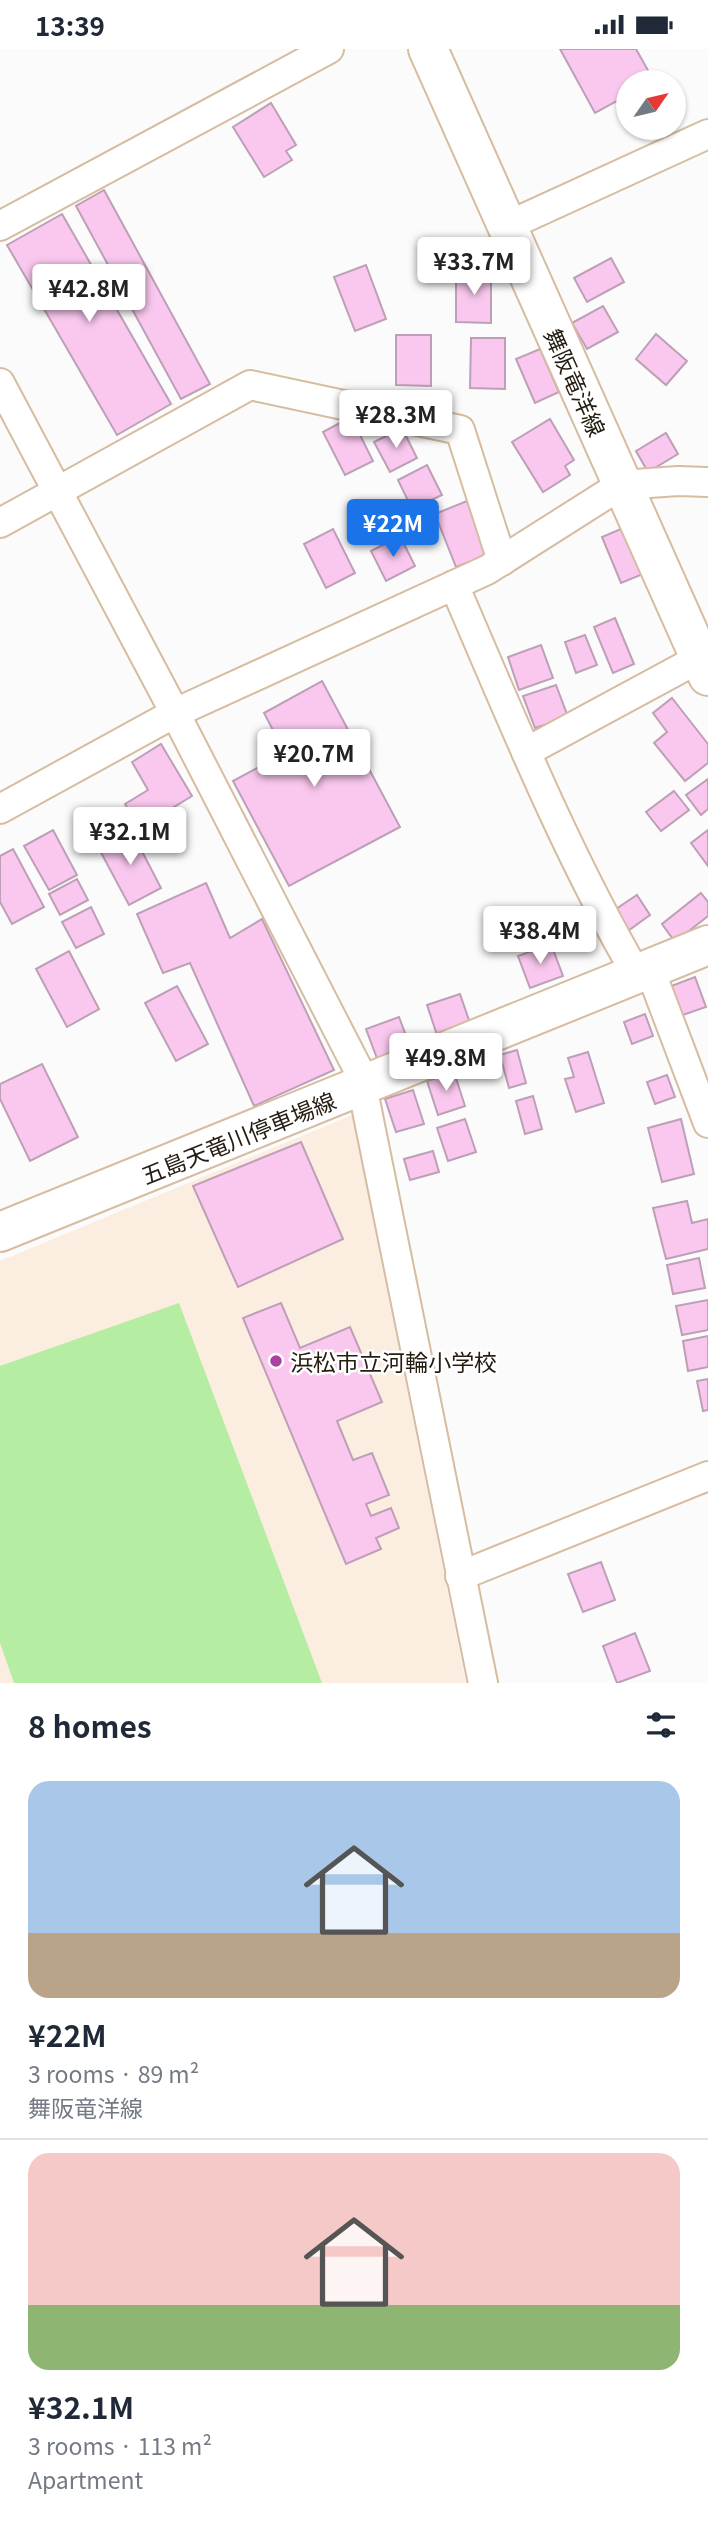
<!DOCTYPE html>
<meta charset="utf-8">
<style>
:root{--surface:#fff;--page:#f2f2f3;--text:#1f2937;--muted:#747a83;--line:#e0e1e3;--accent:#1a73e8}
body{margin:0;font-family:Georgia,"Noto Sans JP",serif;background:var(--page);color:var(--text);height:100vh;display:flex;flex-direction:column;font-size:26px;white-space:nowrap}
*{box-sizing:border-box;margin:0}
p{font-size:23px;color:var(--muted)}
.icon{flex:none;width:38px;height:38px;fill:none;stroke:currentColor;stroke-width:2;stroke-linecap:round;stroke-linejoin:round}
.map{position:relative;height:1634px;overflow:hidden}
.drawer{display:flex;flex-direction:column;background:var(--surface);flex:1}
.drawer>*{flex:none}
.needle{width:46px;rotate:56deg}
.buttons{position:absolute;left:616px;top:21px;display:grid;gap:14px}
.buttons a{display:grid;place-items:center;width:70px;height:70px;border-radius:50%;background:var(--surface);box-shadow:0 2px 5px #0004;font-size:35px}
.price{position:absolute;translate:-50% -60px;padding:0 16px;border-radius:7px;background:#fff;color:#222;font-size:23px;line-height:46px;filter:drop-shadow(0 2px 4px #0008)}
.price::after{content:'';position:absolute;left:50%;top:42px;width:21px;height:16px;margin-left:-10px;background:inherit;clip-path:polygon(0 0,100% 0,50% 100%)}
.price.current{background:var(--accent);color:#fff}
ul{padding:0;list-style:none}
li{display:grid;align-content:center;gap:14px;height:371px;padding:0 28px}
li+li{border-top:2px solid var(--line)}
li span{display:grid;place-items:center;height:217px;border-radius:21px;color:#555}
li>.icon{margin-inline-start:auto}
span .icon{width:126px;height:126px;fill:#fffc;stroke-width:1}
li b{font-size:30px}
h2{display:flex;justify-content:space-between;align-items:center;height:84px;padding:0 28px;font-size:30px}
.status{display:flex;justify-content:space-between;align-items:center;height:49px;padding:0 35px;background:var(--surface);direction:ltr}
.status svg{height:19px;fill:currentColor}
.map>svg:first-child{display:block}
.built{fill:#fbeee1}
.green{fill:#b5eda2}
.building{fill:#fac8ef;stroke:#bd9fb6;stroke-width:2}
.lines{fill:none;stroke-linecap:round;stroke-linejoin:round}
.minor-casing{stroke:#d6bca0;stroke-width:32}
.secondary-casing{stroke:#d6bca0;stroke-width:42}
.minor{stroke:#fff;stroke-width:28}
.secondary{stroke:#fff;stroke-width:38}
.poi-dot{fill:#ab41a2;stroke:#fff;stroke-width:2.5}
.labels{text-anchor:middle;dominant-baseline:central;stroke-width:5;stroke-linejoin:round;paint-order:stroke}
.street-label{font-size:23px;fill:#251c12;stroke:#fff}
.poi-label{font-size:23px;fill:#251c12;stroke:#fff;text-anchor:start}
</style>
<div class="status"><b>13:39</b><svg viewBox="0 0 49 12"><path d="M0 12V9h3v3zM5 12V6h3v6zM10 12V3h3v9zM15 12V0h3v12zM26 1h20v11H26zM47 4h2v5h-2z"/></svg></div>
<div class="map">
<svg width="708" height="1634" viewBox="0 0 708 1634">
<rect width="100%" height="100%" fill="#fbfbfb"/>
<path class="built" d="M 352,1066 L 466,1634 L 0,1634 L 0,1212 Z"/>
<path class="green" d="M 179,1254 L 322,1634 L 14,1634 L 0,1594 L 0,1317 Z"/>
<g class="building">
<path d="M 560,0 L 636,0 L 654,32 L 628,33 L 628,46 L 595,64 Z"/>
<path d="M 271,54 L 296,96 L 286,102 L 292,111 L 264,128 L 233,78 Z"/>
<path d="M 104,141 L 210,335 L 181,350 L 76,157 Z"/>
<path d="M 62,165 L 171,355 L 117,386 L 7,196 Z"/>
<path d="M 611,209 L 624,233 L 587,253 L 574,229 Z"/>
<path d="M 366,216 L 386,270 L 355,282 L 334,228 Z"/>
<path d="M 456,223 L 491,223 L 491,274 L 456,273 Z"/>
<path d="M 603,257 L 618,283 L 587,300 L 572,274 Z"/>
<path d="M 656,285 L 687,312 L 666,336 L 636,310 Z"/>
<path d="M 396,286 L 431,286 L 431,337 L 396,336 Z"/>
<path d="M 471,289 L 505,289 L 505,340 L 470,339 Z"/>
<path d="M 540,300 L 559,343 L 535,354 L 516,310 Z"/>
<path d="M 351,368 L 373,412 L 345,426 L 323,383 Z"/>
<path d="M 550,370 L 574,411 L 565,417 L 570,426 L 543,443 L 512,393 Z"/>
<path d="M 402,379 L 417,409 L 390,423 L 374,393 Z"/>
<path d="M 666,384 L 678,405 L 648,423 L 636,402 Z"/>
<path d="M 427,416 L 442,446 L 412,460 L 398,431 Z"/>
<path d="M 467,452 L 488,506 L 456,518 L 435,465 Z"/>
<path d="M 623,479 L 643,525 L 621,534 L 602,488 Z"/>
<path d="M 333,480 L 355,524 L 326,539 L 304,495 Z"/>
<path d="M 400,487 L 415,517 L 386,532 L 371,502 Z"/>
<path d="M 615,569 L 634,615 L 613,624 L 594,578 Z"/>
<path d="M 585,586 L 597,616 L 576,624 L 565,593 Z"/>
<path d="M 541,596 L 553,629 L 519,641 L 508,608 Z"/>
<path d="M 322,632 L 400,778 L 289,837 L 233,732 L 285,704 L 264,664 Z"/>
<path d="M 556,636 L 568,668 L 535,679 L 523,647 Z"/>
<path d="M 672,649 L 708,695 L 708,714 L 685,732 L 654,694 L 667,683 L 653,664 Z"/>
<path d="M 161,695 L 192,747 L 140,779 L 125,755 L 148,741 L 132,713 Z"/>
<path d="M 708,730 L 708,760 L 701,766 L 686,746 Z"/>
<path d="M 674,742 L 689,761 L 661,782 L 646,763 Z"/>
<path d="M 53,781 L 77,826 L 49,841 L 24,797 Z"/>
<path d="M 131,781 L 161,839 L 129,856 L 98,798 Z"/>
<path d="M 708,781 L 708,817 L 691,794 Z"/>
<path d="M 13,800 L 44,858 L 12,875 L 0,853 L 0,807 Z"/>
<path d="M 77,830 L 88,851 L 60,866 L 49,845 Z"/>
<path d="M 206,834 L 230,889 L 262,870 L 334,1021 L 254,1057 L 190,914 L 163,924 L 137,865 Z"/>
<path d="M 701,844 L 708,853 L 708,867 L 675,893 L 662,875 Z"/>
<path d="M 637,846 L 650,866 L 625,884 L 610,864 Z"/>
<path d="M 91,858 L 104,885 L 76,899 L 62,873 Z"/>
<path d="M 551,895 L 563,927 L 530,939 L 518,907 Z"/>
<path d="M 69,902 L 99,960 L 67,978 L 36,920 Z"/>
<path d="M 695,928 L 706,958 L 677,968 L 666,939 Z"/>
<path d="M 177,937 L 208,995 L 176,1012 L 145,954 Z"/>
<path d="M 460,945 L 471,977 L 438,989 L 427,956 Z"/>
<path d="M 645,965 L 653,987 L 632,995 L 624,973 Z"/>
<path d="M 399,968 L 411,1000 L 378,1012 L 366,980 Z"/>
<path d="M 517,1001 L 526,1034 L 509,1039 L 500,1006 Z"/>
<path d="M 588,1003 L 604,1054 L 576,1063 L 565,1030 L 574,1028 L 568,1009 Z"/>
<path d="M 42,1015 L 78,1088 L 30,1112 L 0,1050 L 0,1035 Z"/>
<path d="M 454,1023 L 465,1057 L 438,1066 L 427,1032 Z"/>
<path d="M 667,1026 L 675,1048 L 655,1055 L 647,1033 Z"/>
<path d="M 413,1041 L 424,1075 L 396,1083 L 385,1050 Z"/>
<path d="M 533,1047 L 542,1080 L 525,1085 L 516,1052 Z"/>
<path d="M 465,1070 L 476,1103 L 448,1112 L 437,1079 Z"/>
<path d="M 681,1070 L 694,1125 L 662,1133 L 648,1079 Z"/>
<path d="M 301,1093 L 343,1190 L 238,1238 L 193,1137 Z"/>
<path d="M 433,1102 L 439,1123 L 410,1131 L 404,1110 Z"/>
<path d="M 687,1152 L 692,1174 L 708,1170 L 708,1200 L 666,1210 L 653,1159 Z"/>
<path d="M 699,1209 L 705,1239 L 673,1245 L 667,1216 Z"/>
<path d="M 708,1251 L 708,1281 L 682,1286 L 676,1257 Z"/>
<path d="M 281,1254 L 300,1299 L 350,1278 L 382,1353 L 337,1372 L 353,1411 L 372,1404 L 389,1446 L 366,1455 L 371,1467 L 391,1459 L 399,1479 L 376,1489 L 381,1500 L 346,1515 L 243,1269 Z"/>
<path d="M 708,1287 L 708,1318 L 688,1322 L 683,1292 Z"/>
<path d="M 708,1330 L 708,1361 L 703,1362 L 697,1332 Z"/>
<path d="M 601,1513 L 615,1551 L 583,1563 L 568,1525 Z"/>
<path d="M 635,1584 L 650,1622 L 617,1634 L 603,1597 Z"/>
</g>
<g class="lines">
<defs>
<g id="minor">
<path d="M 0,177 L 329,0"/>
<path d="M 507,177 L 708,85"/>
<path d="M 0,334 L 175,664 L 359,1022 L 483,1634"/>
<path d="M 0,474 L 250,336 L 460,381 L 502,512"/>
<path d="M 454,536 C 511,668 565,802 637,926"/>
<path d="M 526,703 L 700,609"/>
<path d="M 0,760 L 175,664 L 487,521 L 621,436 L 678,432 L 708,433"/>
<path d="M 650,921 L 708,1074"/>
<path d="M 460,1527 L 708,1427"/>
</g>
<g id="secondary">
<path d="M 428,0 L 708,627"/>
<path d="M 0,1183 L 708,896"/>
</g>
</defs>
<use href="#minor" class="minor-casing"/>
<use href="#secondary" class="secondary-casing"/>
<use href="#minor" class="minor"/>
<use href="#secondary" class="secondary"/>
</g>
<circle class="poi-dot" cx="276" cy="1312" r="7"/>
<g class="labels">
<g class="street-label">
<text transform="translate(576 333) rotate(66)">舞阪竜洋線</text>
<text transform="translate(238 1088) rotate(-22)">五島天竜川停車場線</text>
</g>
<g class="poi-label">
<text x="290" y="1312">浜松市立河輪小学校</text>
</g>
</g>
</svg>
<div class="buttons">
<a><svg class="needle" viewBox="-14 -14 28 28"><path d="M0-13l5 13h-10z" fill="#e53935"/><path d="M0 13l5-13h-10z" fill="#747a83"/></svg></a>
</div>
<b class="price" style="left:474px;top:248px">¥33.7M</b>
<b class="price" style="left:89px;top:275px">¥42.8M</b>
<b class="price" style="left:396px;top:401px">¥28.3M</b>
<b class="price current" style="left:393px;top:510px">¥22M</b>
<b class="price" style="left:314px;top:740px">¥20.7M</b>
<b class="price" style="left:130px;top:818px">¥32.1M</b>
<b class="price" style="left:540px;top:917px">¥38.4M</b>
<b class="price" style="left:446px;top:1044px">¥49.8M</b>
</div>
<section class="drawer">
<h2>8 homes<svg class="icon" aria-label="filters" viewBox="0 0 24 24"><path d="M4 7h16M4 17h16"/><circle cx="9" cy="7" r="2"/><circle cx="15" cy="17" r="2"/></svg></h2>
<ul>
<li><span style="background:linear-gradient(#a9c7e8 70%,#b9a48a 0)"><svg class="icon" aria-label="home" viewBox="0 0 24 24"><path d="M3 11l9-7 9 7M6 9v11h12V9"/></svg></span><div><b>¥22M</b><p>3 rooms · 89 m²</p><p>舞阪竜洋線</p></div></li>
<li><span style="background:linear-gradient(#f6c9c9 70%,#8fb573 0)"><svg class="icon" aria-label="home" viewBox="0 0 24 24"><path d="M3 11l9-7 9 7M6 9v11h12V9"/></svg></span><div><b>¥32.1M</b><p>3 rooms · 113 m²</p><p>Apartment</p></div></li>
</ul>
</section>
